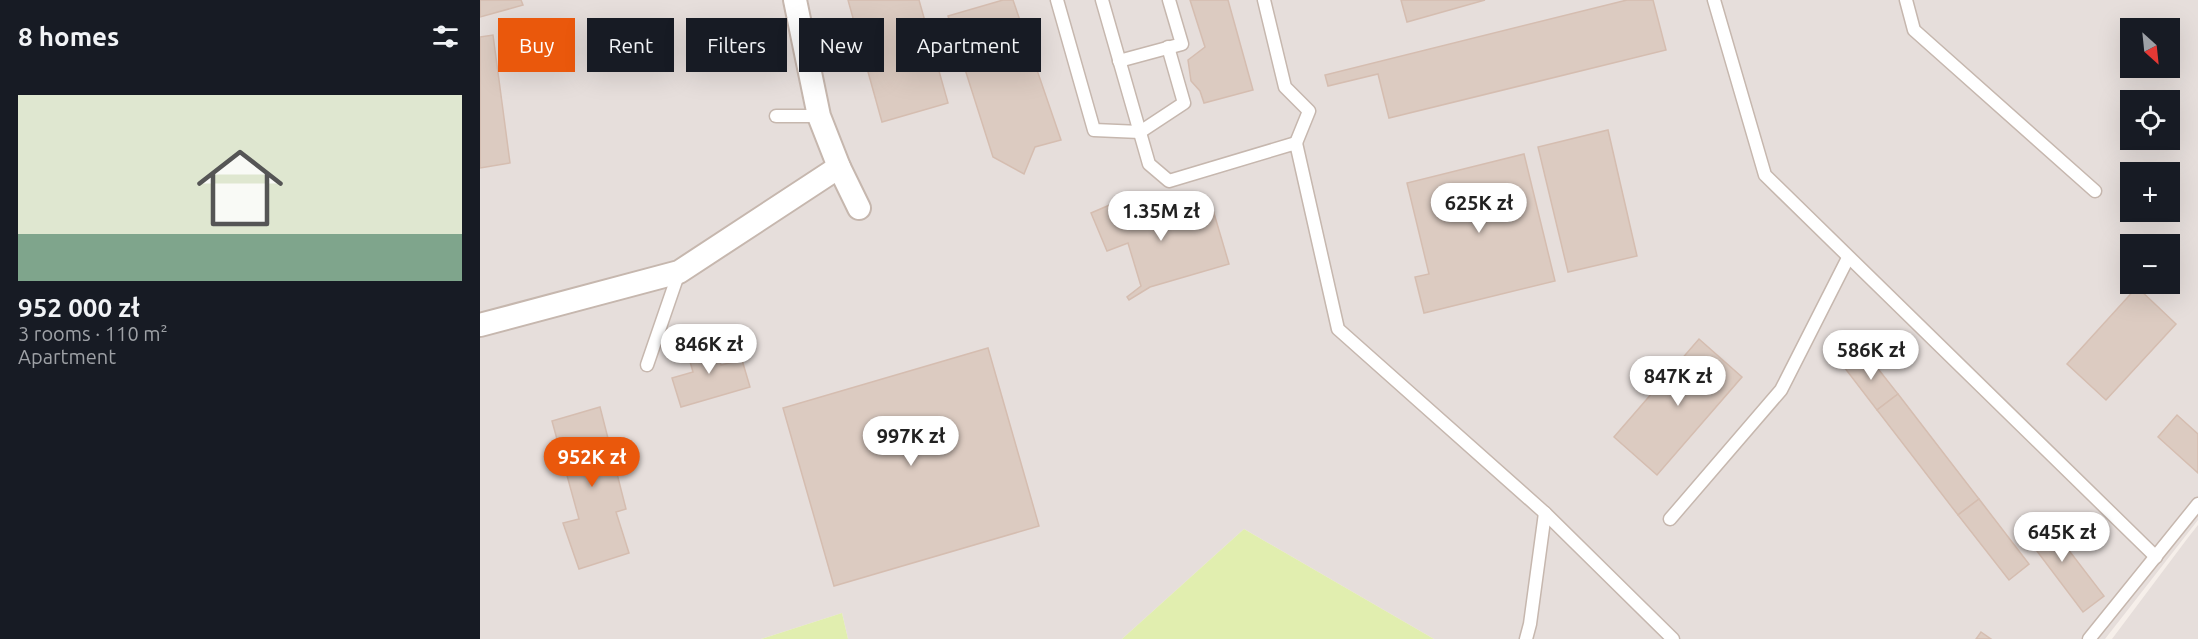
<!DOCTYPE html>
<meta charset="utf-8">
<style>
:root{--surface:#171b24;--page:#242831;--text:#f1f3f6;--muted:#9ea1a6;--line:#363941;--accent:#ea580c}
body{margin:0;font-family:Ubuntu,sans-serif;background:var(--page);color:var(--text);height:100vh;display:flex;flex-direction:column;font-size:22px;white-space:nowrap}
*{box-sizing:border-box;margin:0}
p{font-size:20px;color:var(--muted)}
.icon{flex:none;width:33px;height:33px;fill:none;stroke:currentColor;stroke-width:2;stroke-linecap:round;stroke-linejoin:round}
.map{position:relative;flex:1;overflow:hidden}
.details{display:flex;flex-direction:column;background:var(--surface);width:480px}
.details>*{flex:none}
.hud{position:absolute;left:18px;top:18px;width:570px;height:54px;display:flex;gap:12px}
.needle{width:39px;rotate:153deg}
.controls{position:absolute;left:1640px;top:18px;display:grid;gap:12px}
.controls a{display:grid;place-items:center;width:60px;height:60px;border-radius:0px;background:var(--surface);box-shadow:0 6px 24px #0002;font-size:30px}
.price{position:absolute;translate:-50% -51px;padding:0 14px;border-radius:21px;background:#fff;color:#222;font-size:20px;line-height:39px;filter:drop-shadow(0 2px 3px #0008)}
.price::after{content:'';position:absolute;left:50%;top:36px;width:18px;height:14px;margin-left:-9px;background:inherit;clip-path:polygon(0 0,100% 0,50% 100%)}
.price.selected{background:var(--accent);color:#fff}
ul{padding:0;list-style:none}
li{display:grid;align-content:center;gap:12px;height:318px;padding:0 18px}
li+li{border-top:2px solid var(--line)}
li span{display:grid;place-items:center;height:186px;border-radius:0px;color:#555}
li>.icon{margin-inline-start:auto}
span .icon{width:108px;height:108px;fill:#fffc;stroke-width:1}
li b{font-size:26px}
h2{display:flex;justify-content:space-between;align-items:center;height:72px;padding:0 18px;font-size:26px}
.pill{padding:0 21px;border-radius:0px;background:var(--surface);box-shadow:0 6px 24px #0002;font-size:21px;line-height:54px}
.pill.selected{background:var(--accent);color:#fff}
main{display:flex;flex:1;min-height:0}
.map>svg:first-child{display:block}
.industrial{fill:#e6dedb;fill-rule:evenodd}
.green{fill:#e1eeaf}
.building{fill:#dccbc1;stroke:#d5bdb0;stroke-width:1.5}
.lines{fill:none;stroke-linecap:round;stroke-linejoin:round}
.service-casing{stroke:#c6b7ae;stroke-width:15}
.minor-casing{stroke:#c6b7ae;stroke-width:26}
.service{stroke:#fff;stroke-width:12}
.minor{stroke:#fff;stroke-width:22}
</style>
<main>
<section class="details">
<h2>8 homes<svg class="icon" aria-label="filters" viewBox="0 0 24 24"><path d="M4 7h16M4 17h16"/><circle cx="9" cy="7" r="2"/><circle cx="15" cy="17" r="2"/></svg></h2>
<ul>
<li><span style="background:linear-gradient(#dfe7d0 75%,#7fa58c 0)"><svg class="icon" aria-label="home" viewBox="0 0 24 24"><path d="M3 11l9-7 9 7M6 9v11h12V9"/></svg></span><div><b>952 000 zł</b><p>3 rooms · 110 m²</p><p>Apartment</p></div></li>
</ul>
</section>
<div class="map">
<svg width="1718" height="639" viewBox="0 0 1718 639">
<rect width="100%" height="100%" fill="#f6efea"/>
<g class="industrial">
<path d="M 0,0 L 1718,0 L 1718,520 L 1625,639 L 954,639 L 764,529 L 642,639 L 368,639 L 362,613 L 281,639 L 0,639 ZM 1650,28 L 1689,28 L 1689,68 L 1650,68 ZM 1650,100 L 1689,100 L 1689,140 L 1650,140 ZM 1650,172 L 1689,172 L 1689,212 L 1650,212 ZM 1650,244 L 1689,244 L 1689,284 L 1650,284 Z"/>
<path d="M 1718,525 L 1718,639 L 1632,639 L 1707,539 Z"/>
</g>
<g class="green">
<path d="M 764,529 L 954,639 L 642,639 Z"/>
<path d="M 362,613 L 368,639 L 281,639 Z"/>
</g>
<g class="building">
<path d="M 0,0 L 41,0 L 43,5 L 0,17 Z"/>
<path d="M 368,0 L 439,0 L 468,103 L 402,122 Z"/>
<path d="M 523,0 L 533,0 L 581,140 L 555,147 L 544,174 L 513,157 L 468,16 Z"/>
<path d="M 710,0 L 748,0 L 773,90 L 724,103 L 720,91 L 711,81 L 708,60 L 725,47 Z"/>
<path d="M 921,0 L 1005,0 L 927,22 Z"/>
<path d="M 1147,0 L 1173,0 L 1186,50 L 909,118 L 898,74 L 848,86 L 845,75 Z"/>
<path d="M 13,35 L 30,163 L 0,168 L 0,37 Z"/>
<path d="M 1128,130 L 1157,256 L 1088,272 L 1058,147 Z"/>
<path d="M 1044,154 L 1075,281 L 944,313 L 935,277 L 949,274 L 927,183 Z"/>
<path d="M 660,192 L 672,216 L 691,222 L 733,210 L 749,264 L 670,287 L 649,300 L 647,297 L 661,286 L 648,243 L 627,251 L 611,213 Z"/>
<path d="M 1657,287 L 1696,324 L 1626,400 L 1587,364 Z"/>
<path d="M 233,336 L 241,365 L 262,360 L 270,387 L 201,407 L 192,378 L 213,372 L 205,344 Z"/>
<path d="M 1219,339 L 1262,377 L 1177,475 L 1134,437 Z"/>
<path d="M 508,348 L 559,526 L 354,586 L 303,408 Z"/>
<path d="M 1384,351 L 1418,394 L 1397,410 L 1364,367 Z"/>
<path d="M 1418,394 L 1499,499 L 1478,515 L 1397,410 Z"/>
<path d="M 120,407 L 146,509 L 136,512 L 149,553 L 99,569 L 83,523 L 99,519 L 72,421 Z"/>
<path d="M 1697,415 L 1718,434 L 1718,473 L 1678,437 Z"/>
<path d="M 1499,499 L 1549,564 L 1529,580 L 1478,515 Z"/>
<path d="M 1561,514 L 1624,596 L 1603,612 L 1541,530 Z"/>
<path d="M 1501,632 L 1511,639 L 1496,639 Z"/>
</g>
<g class="lines">
<defs>
<g id="service">
<path d="M 577,0 L 614,130 L 660,132 L 704,103 L 688,47"/>
<path d="M 622,0 L 669,164 L 689,181 L 816,143 L 858,329 L 1065,513 L 1193,639"/>
<path d="M 784,0 L 805,87 L 829,111 L 816,143"/>
<path d="M 1234,0 L 1285,175 L 1676,557"/>
<path d="M 1426,0 L 1434,30 L 1615,191"/>
<path d="M 639,61 L 702,44 L 689,0"/>
<path d="M 296,116 L 339,116"/>
<path d="M 167,365 L 199,272"/>
<path d="M 1190,519 L 1301,390 L 1368,258"/>
<path d="M 1046,639 L 1050,624 L 1065,513"/>
<path d="M 1609,639 L 1718,504"/>
</g>
<g id="minor">
<path d="M 315,0 L 339,116 L 359,167 L 379,208"/>
<path d="M 0,325 L 199,272 L 359,167"/>
</g>
</defs>
<use href="#service" class="service-casing"/>
<use href="#minor" class="minor-casing"/>
<use href="#service" class="service"/>
<use href="#minor" class="minor"/>
</g>
</svg>
<div class="controls">
<a><svg class="needle" viewBox="-14 -14 28 28"><path d="M0-13l5 13h-10z" fill="#e53935"/><path d="M0 13l5-13h-10z" fill="#9ea1a6"/></svg></a>
<a><svg class="icon" aria-label="locate" viewBox="0 0 24 24"><circle cx="12" cy="12" r="6"/><path d="M12 2v4M12 18v4M2 12h4M18 12h4"/></svg></a>
<a>+</a>
<a>−</a>
</div>
<b class="price" style="left:999px;top:234px">625K zł</b>
<b class="price" style="left:681px;top:242px">1.35M zł</b>
<b class="price" style="left:229px;top:375px">846K zł</b>
<b class="price" style="left:1391px;top:381px">586K zł</b>
<b class="price" style="left:1198px;top:407px">847K zł</b>
<b class="price" style="left:431px;top:467px">997K zł</b>
<b class="price selected" style="left:112px;top:488px">952K zł</b>
<b class="price" style="left:1582px;top:563px">645K zł</b>
<div class="hud">
<a class="pill selected">Buy</a>
<a class="pill">Rent</a>
<a class="pill">Filters</a>
<a class="pill">New</a>
<a class="pill">Apartment</a>
</div>
</div>
</main>
